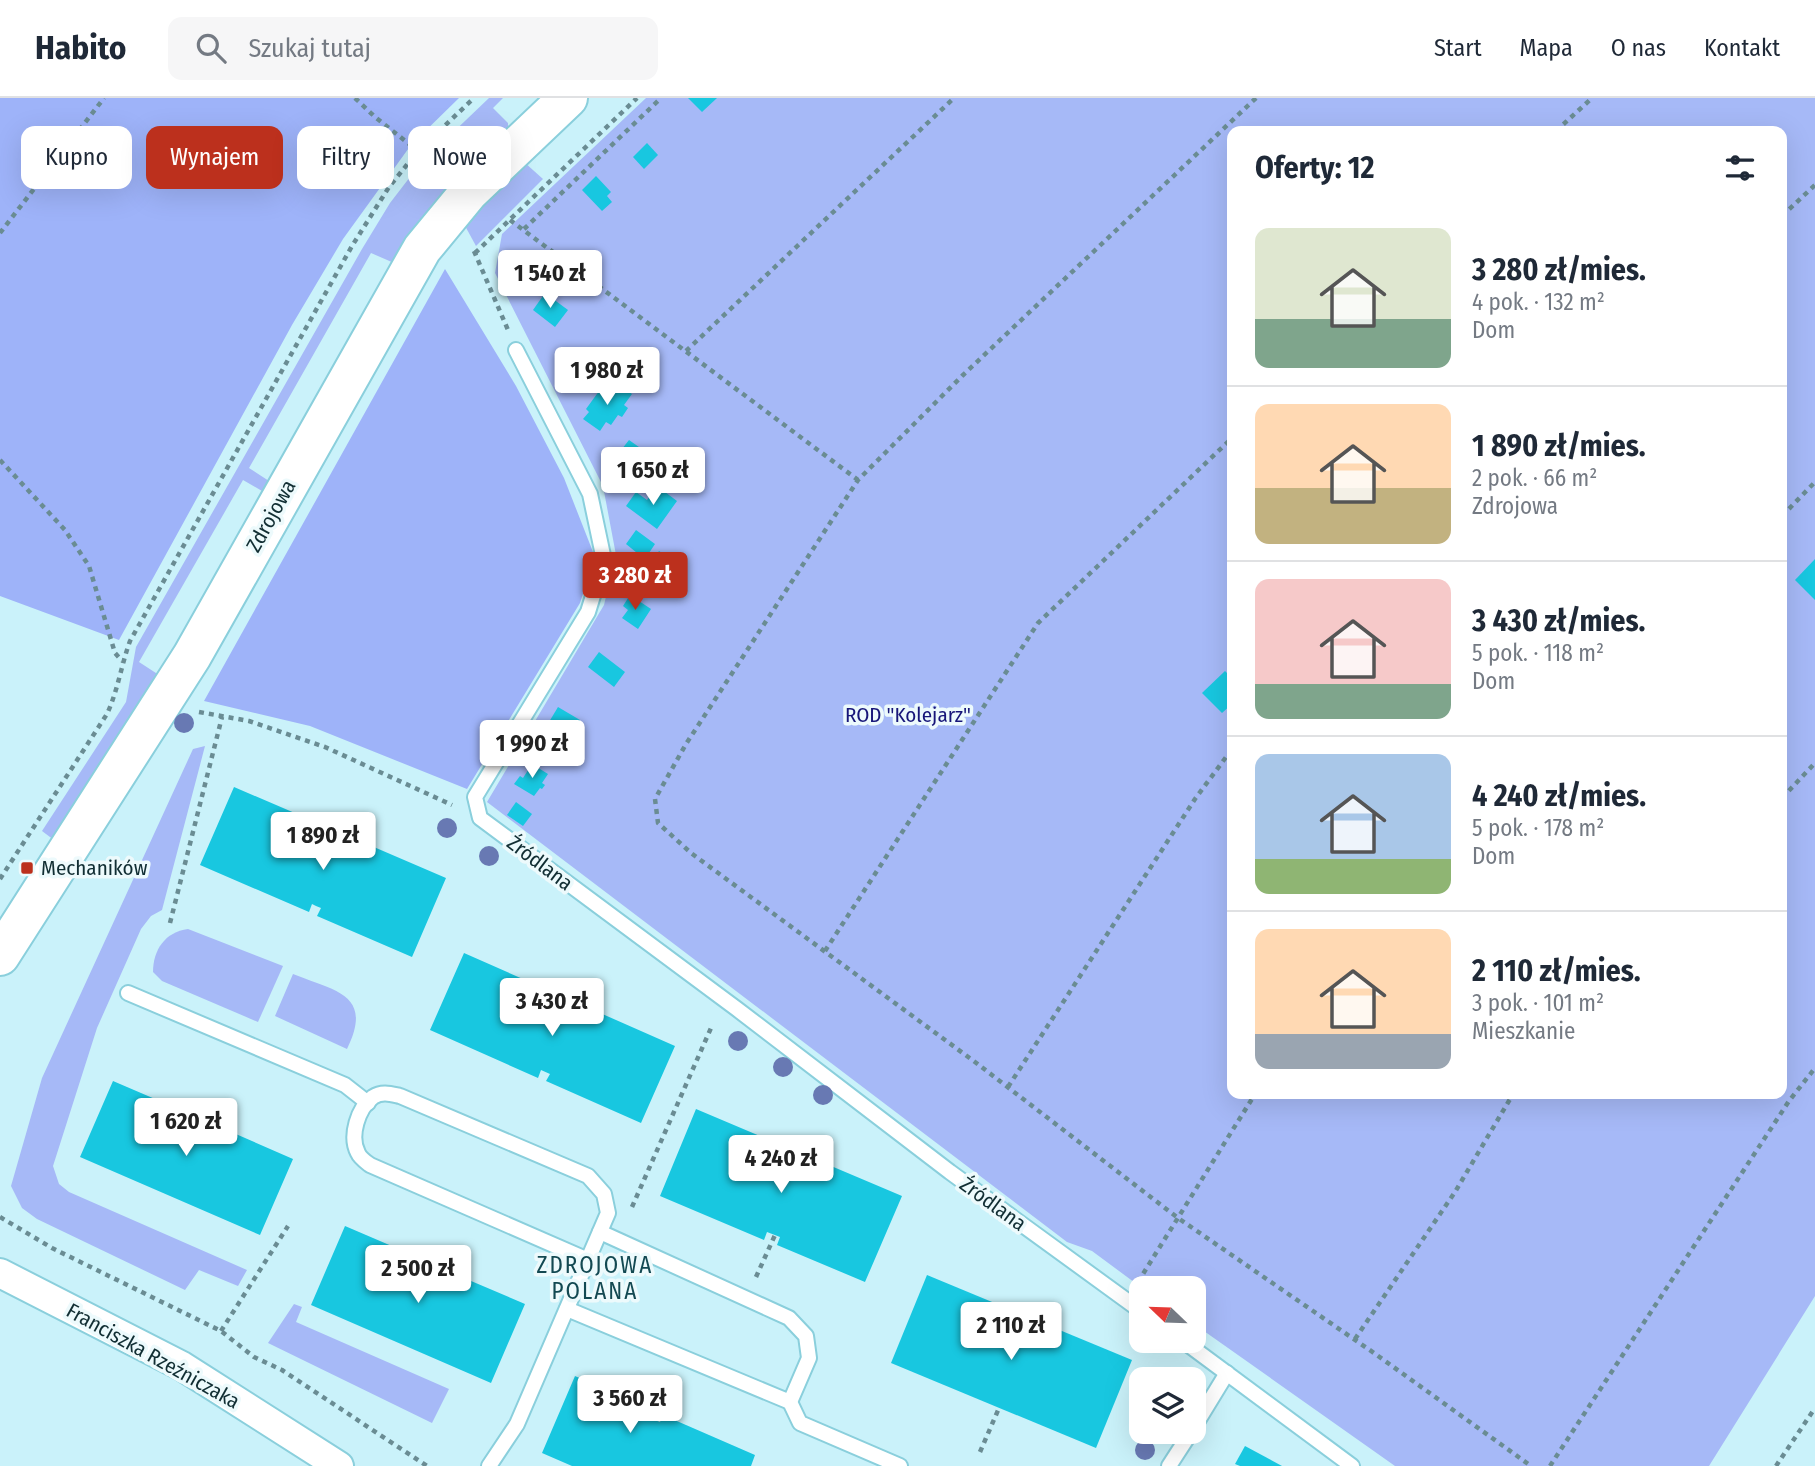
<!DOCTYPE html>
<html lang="pl">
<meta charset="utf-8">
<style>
:root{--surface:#fff;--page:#f6f6f7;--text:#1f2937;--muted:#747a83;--line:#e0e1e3;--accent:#bc301d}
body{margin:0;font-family:"Fira Sans Condensed",sans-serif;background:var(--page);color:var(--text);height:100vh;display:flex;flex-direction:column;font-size:26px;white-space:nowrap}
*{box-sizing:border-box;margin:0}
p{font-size:23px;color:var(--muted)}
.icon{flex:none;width:38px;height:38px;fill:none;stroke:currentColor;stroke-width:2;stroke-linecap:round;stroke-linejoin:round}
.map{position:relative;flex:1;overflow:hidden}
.panel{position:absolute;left:1227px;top:28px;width:560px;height:973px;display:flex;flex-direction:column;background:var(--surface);border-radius:14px;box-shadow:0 7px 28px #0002}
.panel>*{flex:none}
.guide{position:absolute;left:21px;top:28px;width:665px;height:63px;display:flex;gap:14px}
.needle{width:46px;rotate:293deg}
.controls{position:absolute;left:1129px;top:1178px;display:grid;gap:14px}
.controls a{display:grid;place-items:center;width:77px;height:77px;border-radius:14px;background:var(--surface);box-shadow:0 7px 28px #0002;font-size:35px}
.price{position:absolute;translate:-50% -60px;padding:0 16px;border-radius:7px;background:#fff;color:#222;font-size:23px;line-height:46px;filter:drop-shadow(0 2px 4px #0008)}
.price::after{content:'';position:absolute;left:50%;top:42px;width:21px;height:16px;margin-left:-10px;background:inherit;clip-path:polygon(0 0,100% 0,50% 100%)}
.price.active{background:var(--accent);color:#fff}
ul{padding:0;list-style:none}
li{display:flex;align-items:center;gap:21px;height:175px;padding:0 28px}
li+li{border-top:2px solid var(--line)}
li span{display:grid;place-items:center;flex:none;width:196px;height:140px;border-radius:14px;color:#555}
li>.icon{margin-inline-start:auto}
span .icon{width:84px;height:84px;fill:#fffc;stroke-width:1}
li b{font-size:30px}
h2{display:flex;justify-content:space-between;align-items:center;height:84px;padding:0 28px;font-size:30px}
.pill{padding:0 24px;border-radius:14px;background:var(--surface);box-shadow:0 7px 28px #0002;font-size:24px;line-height:63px}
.pill.active{background:var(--accent);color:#fff}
header{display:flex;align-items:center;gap:42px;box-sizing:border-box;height:98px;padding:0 35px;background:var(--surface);border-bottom:2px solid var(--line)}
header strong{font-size:33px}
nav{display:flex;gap:38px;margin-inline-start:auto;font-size:24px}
.search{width:490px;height:63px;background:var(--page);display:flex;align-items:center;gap:18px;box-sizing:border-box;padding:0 24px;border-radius:14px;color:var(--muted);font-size:26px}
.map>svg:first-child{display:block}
.green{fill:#a6b9f7;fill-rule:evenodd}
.forest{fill:#9eb3f9}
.building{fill:#18c7e0}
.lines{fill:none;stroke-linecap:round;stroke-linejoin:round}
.lane-casing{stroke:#8acfdc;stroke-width:18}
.street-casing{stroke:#8acfdc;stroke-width:32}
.secondary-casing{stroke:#8acfdc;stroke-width:42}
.path{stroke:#6a8c93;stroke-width:4.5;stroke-dasharray:5 5;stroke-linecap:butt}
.lane{stroke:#fff;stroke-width:14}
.street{stroke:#fff;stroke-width:28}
.secondary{stroke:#fff;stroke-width:38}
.tree{fill:#6879b3}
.poi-dot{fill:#bc301d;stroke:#edfafc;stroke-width:2.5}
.labels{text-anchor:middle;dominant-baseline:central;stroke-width:7;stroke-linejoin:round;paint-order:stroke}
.street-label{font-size:21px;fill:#112e33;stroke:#edfafc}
.park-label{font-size:21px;fill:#171679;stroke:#edfafc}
.poi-label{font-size:21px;fill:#112e33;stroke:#edfafc;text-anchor:start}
.neighbourhood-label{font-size:23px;letter-spacing:2px;fill:#134952;stroke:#edfafc}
</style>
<header>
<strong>Habito</strong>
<div class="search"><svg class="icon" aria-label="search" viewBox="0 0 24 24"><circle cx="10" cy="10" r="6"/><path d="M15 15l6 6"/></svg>Szukaj tutaj</div>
<nav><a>Start</a><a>Mapa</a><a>O nas</a><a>Kontakt</a></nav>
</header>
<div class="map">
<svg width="1815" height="1368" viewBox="0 0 1815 1368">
<rect width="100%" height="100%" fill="#caf2fa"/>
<g class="green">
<path d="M 489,0 L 503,0 L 493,10 L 508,25 L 508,31 L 467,69 L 394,165 L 371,155 L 249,370 L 269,383 L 262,393 L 243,382 L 139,564 L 159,577 L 54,742 L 42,733 L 126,604 L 136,549 L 362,151 L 390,105 L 420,66 Z"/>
<path d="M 646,0 L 1815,0 L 1815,1198 L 1709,1368 L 1395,1368 L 1194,1226 L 1194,1190 L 1142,1190 L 1092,1153 L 1067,1144 L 487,704 L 604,507 L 616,457 L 603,388 L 495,175 L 502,136 ZM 1232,33 L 1782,33 L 1782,996 L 1232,996 Z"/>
<path d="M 524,64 L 543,81 L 476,148 L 464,126 Z"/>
<path d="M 205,648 L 162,812 L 151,818 L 141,831 L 97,930 L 53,1068 L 59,1086 L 69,1094 L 247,1172 L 238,1188 L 199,1172 L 185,1192 L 37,1121 L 22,1110 L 11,1088 L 42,980 L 193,651 Z"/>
<path d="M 188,831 L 283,868 L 258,924 L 162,883 L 153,874 C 153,852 165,834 188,831 Z"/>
<path d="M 293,876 C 335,893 374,896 347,951 L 275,918 Z"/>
<path d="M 294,1206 L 302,1209 L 296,1224 L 449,1291 L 432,1325 L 268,1245 Z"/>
</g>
<g class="forest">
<path d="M 0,0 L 459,0 L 411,47 L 343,141 L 292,227 L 119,542 L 0,498 Z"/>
<path d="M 445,171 L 516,288 L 564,380 L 595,459 L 580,505 L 467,691 L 310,628 L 204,603 Z"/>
</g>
<g class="building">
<path d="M 688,0 L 717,0 L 702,14 Z"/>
<path d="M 647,45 L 658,57 L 644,71 L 633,59 Z"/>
<path d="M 596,78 L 611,94 L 607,98 L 612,104 L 602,113 L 582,92 Z"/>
<path d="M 545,195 L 568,212 L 555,229 L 533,212 Z"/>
<path d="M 620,287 L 632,296 L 624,307 L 628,310 L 622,319 L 618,317 L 611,327 L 606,324 L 600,333 L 583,321 L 589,314 L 586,311 L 602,289 L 613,297 Z"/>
<path d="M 629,342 L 646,354 L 639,365 L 637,363 L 631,372 L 628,370 L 621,380 L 607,370 Z"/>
<path d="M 657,388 L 677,403 L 657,431 L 626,408 L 636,394 L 647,402 Z"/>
<path d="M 636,432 L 655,446 L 647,458 L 644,456 L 642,459 L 626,446 Z"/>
<path d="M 659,453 L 680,467 L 669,484 L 648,469 Z"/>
<path d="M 1815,461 L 1815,502 L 1795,482 Z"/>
<path d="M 630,497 L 651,511 L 638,531 L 622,520 L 628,512 L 623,508 Z"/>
<path d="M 599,554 L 625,574 L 614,589 L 588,569 Z"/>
<path d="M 1225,573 L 1232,580 L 1232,606 L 1222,615 L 1202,595 Z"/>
<path d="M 558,609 L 580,622 L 564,647 L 543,634 Z"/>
<path d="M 532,666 L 548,676 L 542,685 L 545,687 L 542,691 L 540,690 L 534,698 L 514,686 L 520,678 L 523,680 Z"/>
<path d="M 234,689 L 446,780 L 412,859 L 317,818 L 321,810 L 316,808 L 312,806 L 309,814 L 200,767 Z"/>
<path d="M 516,704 L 532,716 L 523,728 L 507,717 Z"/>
<path d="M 464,855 L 675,948 L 641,1025 L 546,983 L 550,976 L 541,972 L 538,980 L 430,932 Z"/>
<path d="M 113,983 L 190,1016 L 187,1023 L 196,1028 L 199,1020 L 293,1061 L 260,1137 L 80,1059 Z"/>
<path d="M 696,1011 L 902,1098 L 865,1184 L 777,1147 L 780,1139 L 767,1134 L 764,1142 L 660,1098 Z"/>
<path d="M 345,1128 L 422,1161 L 419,1169 L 428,1173 L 431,1166 L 525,1206 L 491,1285 L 311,1207 Z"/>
<path d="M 927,1177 L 1132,1262 L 1096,1350 L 891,1265 Z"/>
<path d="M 575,1278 L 652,1312 L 649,1320 L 660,1324 L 663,1317 L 755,1357 L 751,1368 L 572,1368 L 542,1355 Z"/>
<path d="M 1245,1348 L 1282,1368 L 1240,1368 L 1235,1366 Z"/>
</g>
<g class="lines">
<defs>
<g id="lane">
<path d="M 516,252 L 590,396 L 604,462 L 588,514 L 475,699 L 480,720 L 737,911 L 950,1074 L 1141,1213"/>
<path d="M 128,895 L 345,987 L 368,1005"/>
<path d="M 567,1211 L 790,1304 L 809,1260 L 806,1238 L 789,1220 L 600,1134"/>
<path d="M 1182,1242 L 1352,1368"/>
<path d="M 790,1304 L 800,1325 L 900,1368"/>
<path d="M 1194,1329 L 1227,1275"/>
<path d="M 489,1368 L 517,1326 L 608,1115 L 604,1096 L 588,1078 L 400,998 C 391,996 382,993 373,999 C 358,1010 349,1038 358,1055 C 360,1060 366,1064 370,1067 L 588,1162"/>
<path d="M 1169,1368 L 1191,1334"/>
</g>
<path id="street" d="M 0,1175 L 182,1268 L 339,1368"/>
<path id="secondary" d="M 0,858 L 192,558 L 422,151 L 469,94 L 568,0"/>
</defs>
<use href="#lane" class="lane-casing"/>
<use href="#street" class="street-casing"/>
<use href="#secondary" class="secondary-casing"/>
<g class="path">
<path d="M 355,0 L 375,19 L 418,53"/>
<path d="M 1256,0 L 962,278 L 858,382 L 686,646 L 655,701 L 658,725 L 691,755 L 975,964 L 1178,1120 L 1374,1255 L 1531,1368"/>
<path d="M 1556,33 L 1592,0"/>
<path d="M 1782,118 L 1815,87"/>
<path d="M 510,122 L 858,382"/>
<path d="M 524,131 L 661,0"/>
<path d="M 0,135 L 104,0"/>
<path d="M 474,153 L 508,232"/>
<path d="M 475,155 L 637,0"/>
<path d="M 686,253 L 954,0"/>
<path d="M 0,362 L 65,432 L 89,468 L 115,555 L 122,563"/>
<path d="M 1782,418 L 1815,384"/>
<path d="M 199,614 L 249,623 L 325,649 L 452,707"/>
<path d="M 1782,700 L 1815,665"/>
<path d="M 0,781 L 107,616 C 118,592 121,568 130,543 L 352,148 L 389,89 L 418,53 L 474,0"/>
<path d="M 170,825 L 222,619"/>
<path d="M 825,853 L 1038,525 L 1232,340"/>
<path d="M 1008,989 L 1195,701 L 1232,651"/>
<path d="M 632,1109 L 711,930"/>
<path d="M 0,1119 L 52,1150 L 221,1233 L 254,1259 L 282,1272 L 427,1368"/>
<path d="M 756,1179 L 775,1137"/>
<path d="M 1138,1184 L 1255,996"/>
<path d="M 221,1233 L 288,1128"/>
<path d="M 1355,1241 L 1455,1094 L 1513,996"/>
<path d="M 655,1322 L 672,1281"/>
<path d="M 980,1354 L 999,1310"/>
<path d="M 1550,1368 L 1789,1003 L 1815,970"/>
<path d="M 1776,1368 L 1815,1310"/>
</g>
<use href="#lane" class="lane"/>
<use href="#street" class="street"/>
<use href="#secondary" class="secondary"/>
</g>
<g class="tree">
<circle cx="184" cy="625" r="10"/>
<circle cx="447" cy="730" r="10"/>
<circle cx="489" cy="758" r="10"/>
<circle cx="738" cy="943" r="10"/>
<circle cx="783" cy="969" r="10"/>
<circle cx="823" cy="997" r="10"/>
<circle cx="1145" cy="1352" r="10"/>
</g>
<rect class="poi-dot" x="20" y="763" width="14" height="14" rx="3.5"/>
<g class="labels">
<g class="street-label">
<text transform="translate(271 418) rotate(-61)">Zdrojowa</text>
<text transform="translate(540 765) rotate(37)">Źródlana</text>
<text transform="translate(993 1106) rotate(36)">Źródlana</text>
<text transform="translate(153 1258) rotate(29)">Franciszka Rzeźniczaka</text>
</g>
<g class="park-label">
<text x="908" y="617">ROD "Kolejarz"</text>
</g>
<g class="poi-label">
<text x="41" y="770">Mechaników</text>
</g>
<g class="neighbourhood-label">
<text x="595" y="1167">ZDROJOWA<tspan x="595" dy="26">POLANA</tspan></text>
</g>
</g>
</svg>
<div class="controls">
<a><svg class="needle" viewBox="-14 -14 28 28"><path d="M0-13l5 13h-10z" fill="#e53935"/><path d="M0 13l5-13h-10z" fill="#747a83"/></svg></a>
<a><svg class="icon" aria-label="layers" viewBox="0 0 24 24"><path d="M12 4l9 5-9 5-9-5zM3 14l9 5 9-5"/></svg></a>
</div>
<b class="price" style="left:550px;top:212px">1 540 zł</b>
<b class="price" style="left:607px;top:309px">1 980 zł</b>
<b class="price" style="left:653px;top:409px">1 650 zł</b>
<b class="price active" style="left:635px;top:514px">3 280 zł</b>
<b class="price" style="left:532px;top:682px">1 990 zł</b>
<b class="price" style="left:323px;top:774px">1 890 zł</b>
<b class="price" style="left:552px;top:940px">3 430 zł</b>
<b class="price" style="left:186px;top:1060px">1 620 zł</b>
<b class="price" style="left:781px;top:1097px">4 240 zł</b>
<b class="price" style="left:418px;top:1207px">2 500 zł</b>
<b class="price" style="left:1011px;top:1264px">2 110 zł</b>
<b class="price" style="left:630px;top:1337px">3 560 zł</b>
<div class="guide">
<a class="pill">Kupno</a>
<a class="pill active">Wynajem</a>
<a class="pill">Filtry</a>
<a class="pill">Nowe</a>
</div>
<section class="panel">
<h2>Oferty: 12<svg class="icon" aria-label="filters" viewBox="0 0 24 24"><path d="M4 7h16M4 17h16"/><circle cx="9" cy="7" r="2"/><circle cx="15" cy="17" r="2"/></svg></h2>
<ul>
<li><span style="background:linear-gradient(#dfe7d0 65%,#7fa58c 0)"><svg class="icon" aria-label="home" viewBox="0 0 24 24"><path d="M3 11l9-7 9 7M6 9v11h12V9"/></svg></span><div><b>3 280 zł/mies.</b><p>4 pok. · 132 m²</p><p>Dom</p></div></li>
<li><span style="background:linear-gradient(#ffd9b3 60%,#c2b280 0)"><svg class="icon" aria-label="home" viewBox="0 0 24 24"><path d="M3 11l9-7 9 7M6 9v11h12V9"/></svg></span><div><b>1 890 zł/mies.</b><p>2 pok. · 66 m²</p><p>Zdrojowa</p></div></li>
<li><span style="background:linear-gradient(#f6c9c9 75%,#7fa58c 0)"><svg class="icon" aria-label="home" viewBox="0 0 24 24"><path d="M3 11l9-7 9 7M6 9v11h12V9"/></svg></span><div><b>3 430 zł/mies.</b><p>5 pok. · 118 m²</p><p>Dom</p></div></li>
<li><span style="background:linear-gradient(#a9c7e8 75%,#8fb573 0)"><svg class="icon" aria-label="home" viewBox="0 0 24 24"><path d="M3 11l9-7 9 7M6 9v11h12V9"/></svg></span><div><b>4 240 zł/mies.</b><p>5 pok. · 178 m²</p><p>Dom</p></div></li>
<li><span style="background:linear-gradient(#ffd9b3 75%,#9aa5b1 0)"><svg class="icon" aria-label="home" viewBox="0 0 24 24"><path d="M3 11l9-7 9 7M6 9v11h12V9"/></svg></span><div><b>2 110 zł/mies.</b><p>3 pok. · 101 m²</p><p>Mieszkanie</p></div></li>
</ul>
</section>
</div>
